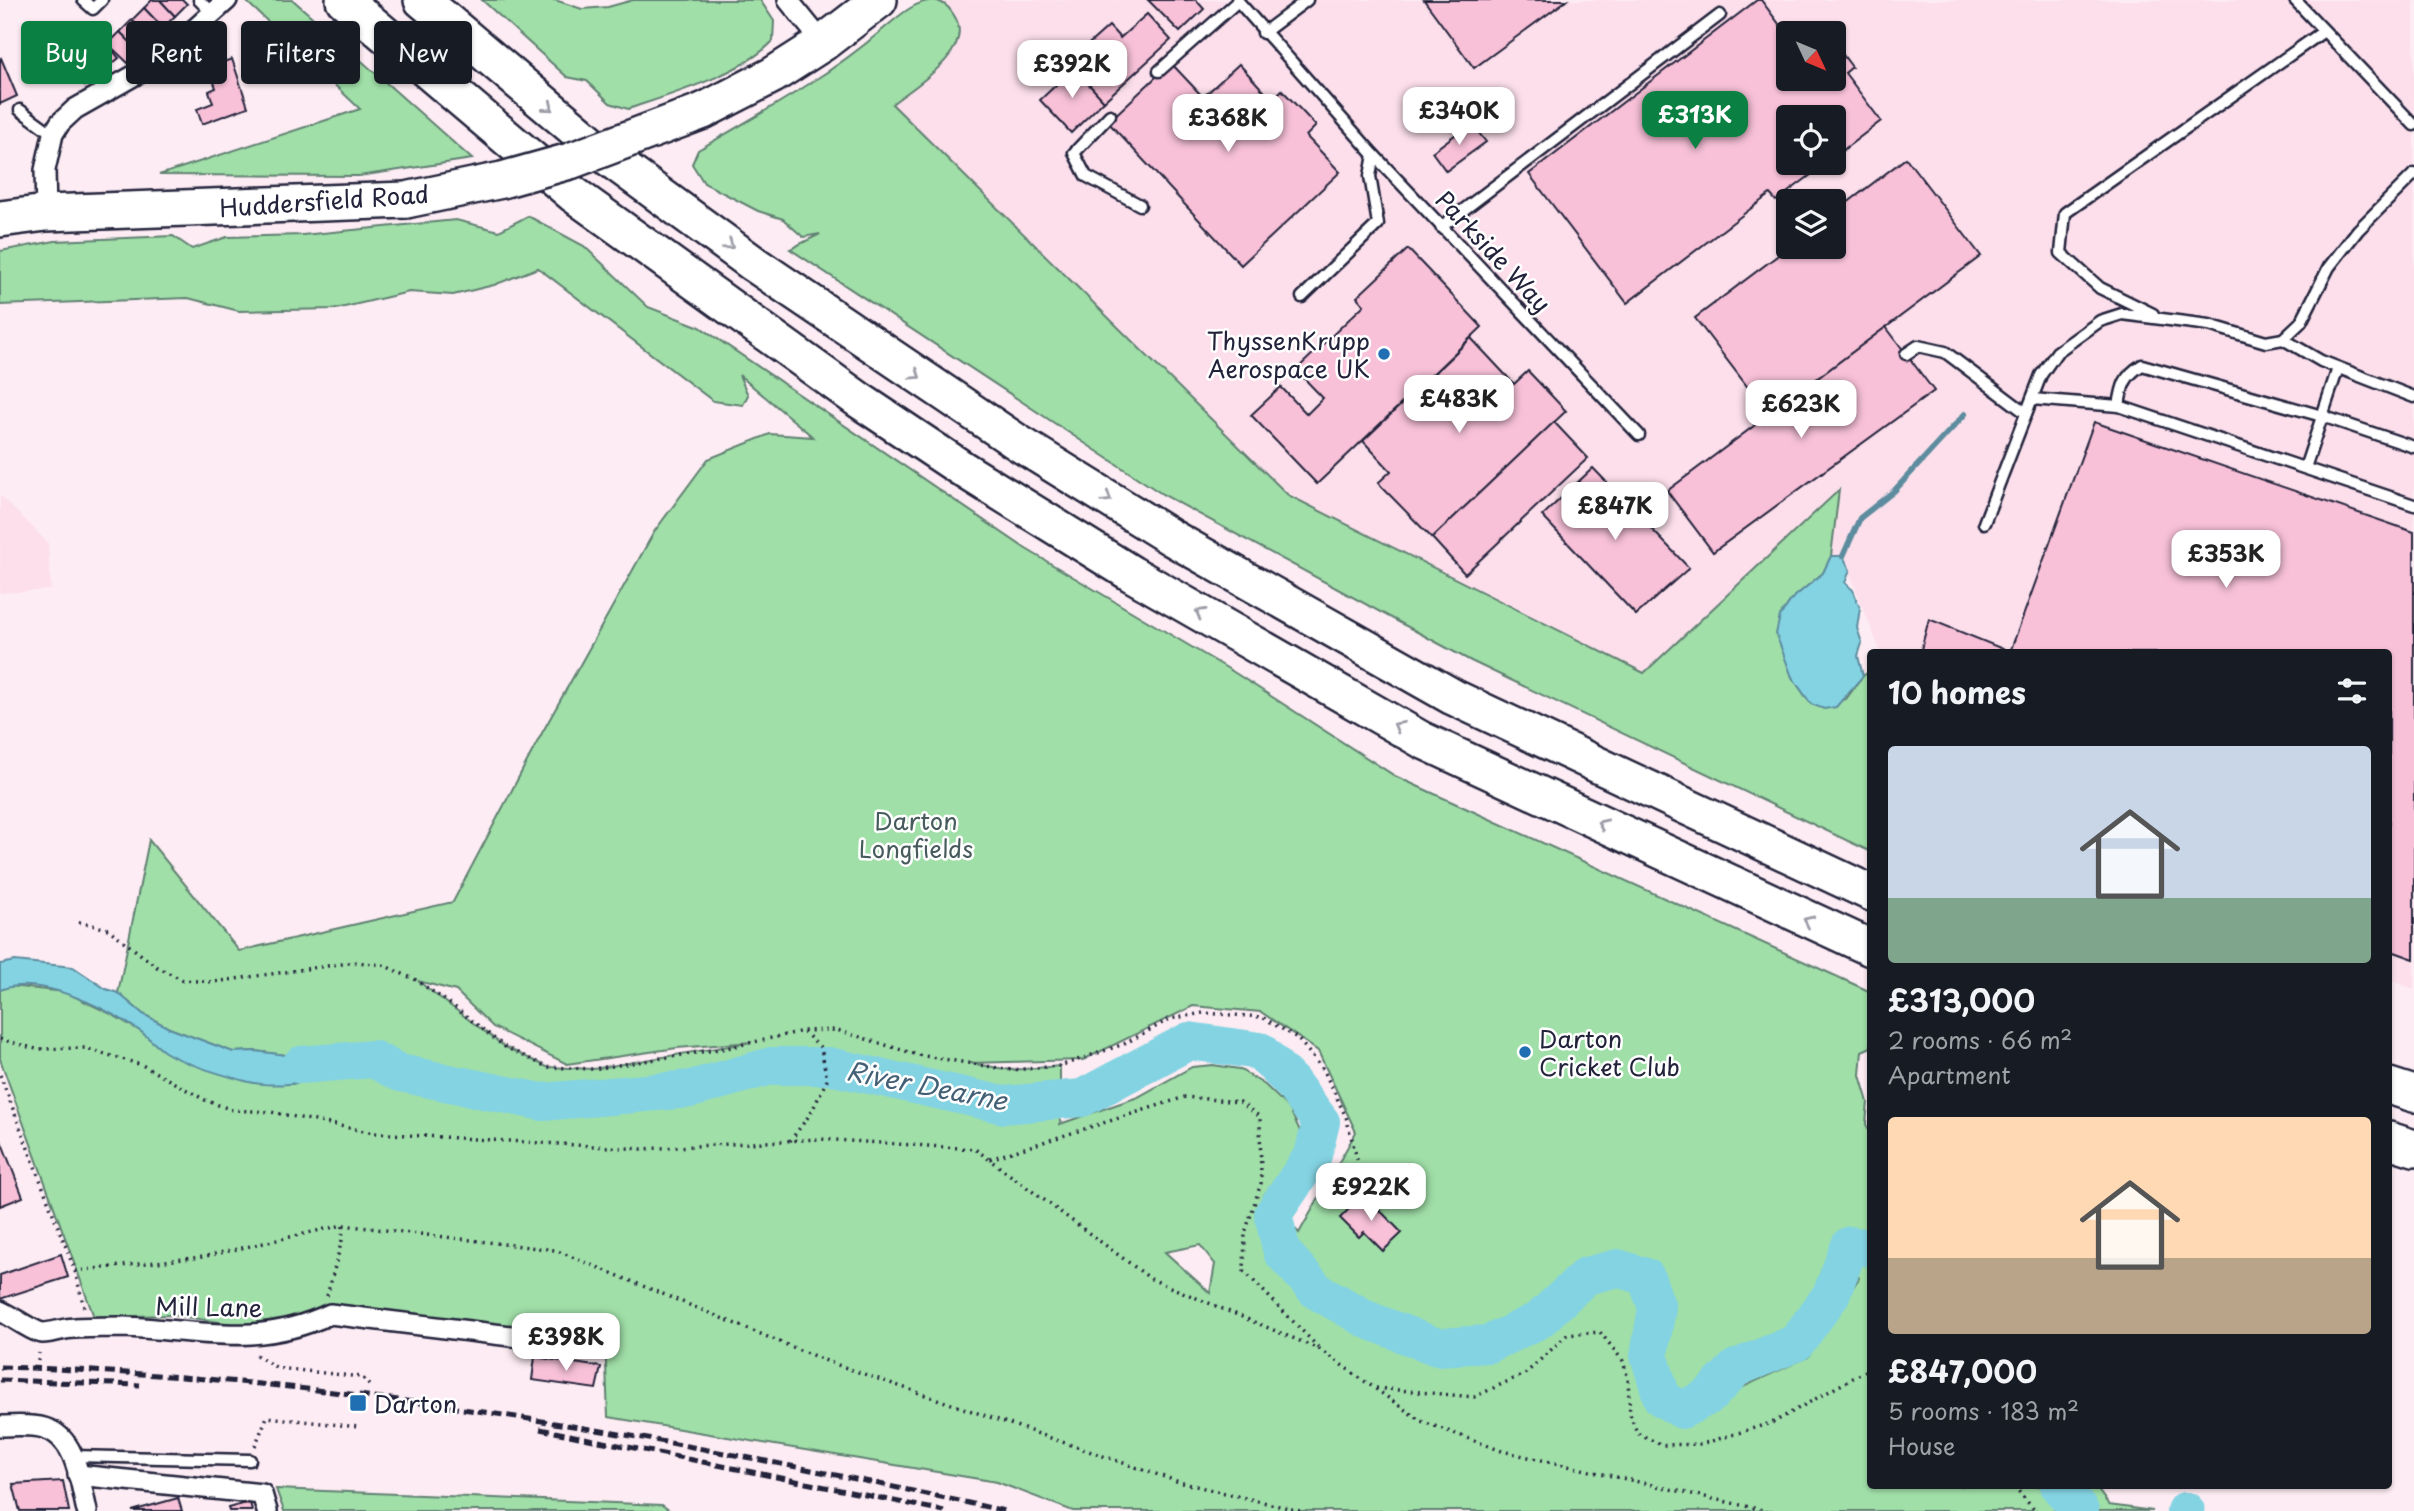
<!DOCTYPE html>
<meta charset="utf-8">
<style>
:root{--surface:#171b24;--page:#20242c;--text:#f1f3f6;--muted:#9ea1a6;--accent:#0b8043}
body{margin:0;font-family:"Playpen Sans",sans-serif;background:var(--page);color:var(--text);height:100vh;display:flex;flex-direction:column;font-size:26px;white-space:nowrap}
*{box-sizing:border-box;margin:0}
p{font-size:23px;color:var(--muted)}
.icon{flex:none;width:38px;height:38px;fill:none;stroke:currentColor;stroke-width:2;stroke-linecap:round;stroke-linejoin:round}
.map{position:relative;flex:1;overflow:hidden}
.drawer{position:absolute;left:1867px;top:649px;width:525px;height:840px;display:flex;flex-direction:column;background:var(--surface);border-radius:7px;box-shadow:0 2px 5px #0004}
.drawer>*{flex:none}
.top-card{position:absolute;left:21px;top:21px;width:665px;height:63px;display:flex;gap:14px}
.needle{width:46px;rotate:134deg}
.controls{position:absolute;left:1776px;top:21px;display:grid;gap:14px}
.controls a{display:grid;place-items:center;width:70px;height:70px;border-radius:7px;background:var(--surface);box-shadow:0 2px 5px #0004;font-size:35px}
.price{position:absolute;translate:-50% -60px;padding:0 16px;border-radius:14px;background:#fff;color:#222;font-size:23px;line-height:46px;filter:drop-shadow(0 2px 4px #0008)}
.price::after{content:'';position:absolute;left:50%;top:42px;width:21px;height:16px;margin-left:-10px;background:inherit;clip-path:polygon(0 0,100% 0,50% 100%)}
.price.current{background:var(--accent);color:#fff}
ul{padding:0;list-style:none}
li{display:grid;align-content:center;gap:14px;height:371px;padding:0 21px}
li span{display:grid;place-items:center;height:217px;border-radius:7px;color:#555}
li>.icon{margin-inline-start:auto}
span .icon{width:126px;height:126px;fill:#fffc;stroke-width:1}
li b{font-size:30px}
h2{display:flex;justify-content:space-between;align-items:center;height:84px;padding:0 21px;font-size:30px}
.tag{padding:0 24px;border-radius:7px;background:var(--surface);box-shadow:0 2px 5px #0004;font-size:24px;line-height:63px}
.tag.current{background:var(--accent);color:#fff}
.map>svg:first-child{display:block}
.built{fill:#fcdfeb;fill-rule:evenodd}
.green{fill:#a0dfa8;stroke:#618072;stroke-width:2;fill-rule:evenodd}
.water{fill:#84d3e2;stroke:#5d8c9f;stroke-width:2}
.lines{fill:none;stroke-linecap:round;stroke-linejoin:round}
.stream{stroke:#5d8c9f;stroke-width:6}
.river{stroke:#84d3e2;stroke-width:38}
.building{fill:#f8c1d8;stroke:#22223b;stroke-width:2}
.lane-casing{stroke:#22223b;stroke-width:15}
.street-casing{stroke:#22223b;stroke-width:24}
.highway-casing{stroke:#22223b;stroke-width:40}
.path{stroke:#22223b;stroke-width:3.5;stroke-dasharray:2 5;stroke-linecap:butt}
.lane{stroke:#fff;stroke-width:10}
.street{stroke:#fff;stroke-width:19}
.highway{stroke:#fff;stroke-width:35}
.rail{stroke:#22223b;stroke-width:5;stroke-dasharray:10 5;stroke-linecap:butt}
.highway-bridge-casing{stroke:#22223b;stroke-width:40;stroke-linecap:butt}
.highway-bridge{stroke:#fff;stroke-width:35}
.oneway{stroke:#9c9ca7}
.poi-dot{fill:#1f6fb2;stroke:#fff;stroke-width:2.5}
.labels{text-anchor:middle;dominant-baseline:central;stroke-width:5;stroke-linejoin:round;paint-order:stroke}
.street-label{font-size:24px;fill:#22223b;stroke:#fff}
.poi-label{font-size:24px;fill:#22223b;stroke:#fff;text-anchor:start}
.park-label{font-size:24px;fill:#485b5c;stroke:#fff}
.water-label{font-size:26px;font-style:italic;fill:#446075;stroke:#fff}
</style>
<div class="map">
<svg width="2414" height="1511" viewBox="0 0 2414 1511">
<rect width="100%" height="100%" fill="#fdecf3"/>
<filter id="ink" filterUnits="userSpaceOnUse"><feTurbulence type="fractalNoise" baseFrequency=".0143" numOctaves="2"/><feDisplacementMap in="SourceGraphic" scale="14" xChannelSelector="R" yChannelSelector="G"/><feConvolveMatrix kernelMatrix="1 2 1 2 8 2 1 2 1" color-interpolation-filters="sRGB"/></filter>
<g filter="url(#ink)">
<g class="built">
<path d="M 935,0 L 2414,0 L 2414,989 L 2389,980 L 2389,653 L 1881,653 L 1843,557 L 1831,556 L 1838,491 L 1644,674 L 1288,495 L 892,104 L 920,84 L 948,5 ZM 1788,33 L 1834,33 L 1834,79 L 1788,79 ZM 1788,117 L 1834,117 L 1834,163 L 1788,163 ZM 1788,201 L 1834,201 L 1834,247 L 1788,247 Z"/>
<path d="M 0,495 L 48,543 L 51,590 L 0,593 Z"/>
</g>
<g class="green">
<path d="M 245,0 L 293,0 L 472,159 L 359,176 L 159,175 L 360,109 Z"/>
<path d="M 482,0 L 555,0 L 582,9 L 608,7 L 633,0 L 760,0 L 774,21 L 773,41 C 742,74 672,94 628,109 L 610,103 L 587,81 L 567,77 Z"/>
<path d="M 935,0 C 946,4 949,7 955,17 C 975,52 913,87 892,104 L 1288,495 L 1644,673 L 1839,490 L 1831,556 L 1823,573 L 1792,599 L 1780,616 L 1792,677 L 1811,704 L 1846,699 L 1863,676 L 1871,670 L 1871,852 L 1471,661 L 1162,494 L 790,249 L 820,234 L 803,237 L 783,219 L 758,211 L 704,183 L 692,164 L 698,150 C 761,113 825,79 881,31 C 897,18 913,1 935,0 Z"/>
<path d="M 528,216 L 584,246 L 648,307 L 700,327 L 1026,549 L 1232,671 L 1395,776 L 1871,992 L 1871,1047 L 1862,1051 L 1860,1075 L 1868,1102 L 1866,1124 L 1871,1136 L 1867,1195 L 1871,1210 L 1871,1486 L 2095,1486 L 2109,1505 L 2153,1511 L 1073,1511 L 997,1482 L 608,1417 L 605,1340 L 519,1337 L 330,1314 L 260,1328 L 172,1315 L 94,1317 L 0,1059 L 0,990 L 10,986 L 65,992 L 111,1014 L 140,1031 L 166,1052 L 291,1084 L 356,1071 L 350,1056 L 316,1059 L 255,1051 L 233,1052 L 169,1028 L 143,1014 L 118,993 L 149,840 L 239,951 L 453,902 L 542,733 L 654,532 L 708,459 L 770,434 L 813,437 L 739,375 L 748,395 L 743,405 L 713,401 L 538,268 L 494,285 L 453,295 L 409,292 L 336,309 L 239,311 L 188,298 L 0,305 L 0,251 L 55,241 L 173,236 L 192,249 L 227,237 L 302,235 L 456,220 L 499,231 ZM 418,981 L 456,991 L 493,1027 L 567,1064 L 677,1048 L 752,1042 L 593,1069 L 547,1067 L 505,1047 ZM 1193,1006 L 1261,1012 L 1318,1051 L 1356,1132 L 1299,1233 L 1264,1195 L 1291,1162 L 1302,1135 L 1289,1108 L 1265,1085 L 1239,1069 L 1213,1065 L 1192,1067 L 1138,1097 L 1060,1124 L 1060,1066 L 1011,1070 L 969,1063 L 1083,1060 ZM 1839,1244 L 1859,1278 L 1808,1357 L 1715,1400 L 1694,1394 L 1712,1386 L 1751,1346 L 1777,1338 L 1819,1295 ZM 1200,1245 L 1215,1264 L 1210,1293 L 1165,1252 Z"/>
<path d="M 276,1489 L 662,1505 L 670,1511 L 284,1511 Z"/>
</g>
<g class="water">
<path d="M 1831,556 L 1843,556 L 1850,570 L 1845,583 L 1853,590 L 1860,608 L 1857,628 L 1862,643 L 1858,656 L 1863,676 L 1836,707 L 1824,709 L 1811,704 L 1792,677 L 1776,634 L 1780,616 L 1792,599 L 1823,573 Z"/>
<path d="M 15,961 L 73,967 L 106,989 L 118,993 L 143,1014 L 169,1028 L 233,1052 L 255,1051 L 316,1059 L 351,1056 L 357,1071 C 322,1078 281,1091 245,1081 C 223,1075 184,1064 165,1052 C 156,1046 148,1037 140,1031 C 106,1008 41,974 0,990 L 0,964 Z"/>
</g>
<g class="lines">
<path class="stream" d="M 1843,556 L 1860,518 L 1894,491 L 1965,414"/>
<g class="river">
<path d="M 301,1065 L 373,1059 L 400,1073 L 542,1102 L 691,1089 L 771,1066 L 829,1066 L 1004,1105 L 1082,1098 L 1189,1041 L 1260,1051 L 1292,1083 L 1321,1122 L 1313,1155 L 1273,1214 L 1282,1252 L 1317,1291 L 1368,1320 L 1437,1347 L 1489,1344 L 1539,1320 L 1586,1276 L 1618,1268 L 1646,1277 L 1657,1308 L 1649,1355 L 1662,1398 L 1682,1410 L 1709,1396 L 1736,1368 L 1796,1343 L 1831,1295 L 1850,1245 L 1871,1248"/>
<path d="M 2059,1486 L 2080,1511"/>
<path d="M 2185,1511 L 2186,1511"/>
</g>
</g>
<g class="building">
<path d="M 152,0 L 160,0 L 175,16 L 163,28 L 144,8 Z"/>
<path d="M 160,0 L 183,0 L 187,4 L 175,16 Z"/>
<path d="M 1148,0 L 1196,0 L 1204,9 L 1180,32 Z"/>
<path d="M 1424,0 L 1567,0 L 1474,68 Z"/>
<path d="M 1757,0 L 1761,0 L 1788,36 L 1788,79 L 1834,79 L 1834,43 L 1852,67 L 1845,73 L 1881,121 L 1834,157 L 1834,117 L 1788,117 L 1788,163 L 1827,163 L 1776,201 L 1770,194 L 1627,303 L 1529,174 Z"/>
<path d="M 144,8 L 163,28 L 151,40 L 132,20 Z"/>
<path d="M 1147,14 L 1171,40 L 1104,101 L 1080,76 L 1093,64 L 1081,51 L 1109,26 L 1120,38 Z"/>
<path d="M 132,20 L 151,40 L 139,51 L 120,32 Z"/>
<path d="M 120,32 L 139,51 L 128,63 L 108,44 Z"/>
<path d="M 103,39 L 119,58 L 102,72 L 86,53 Z"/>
<path d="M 86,53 L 102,72 L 85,86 L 69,68 Z"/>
<path d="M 1,58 L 17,96 L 0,104 L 0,59 Z"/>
<path d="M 232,59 L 248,107 L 202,124 L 197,109 L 213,103 L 209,91 L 216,88 L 209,67 Z"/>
<path d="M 1171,63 L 1203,97 L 1239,64 L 1272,100 L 1282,90 L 1316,126 L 1306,136 L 1340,172 L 1241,265 L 1108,122 Z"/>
<path d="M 1074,68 L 1104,101 L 1071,133 L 1040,100 Z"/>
<path d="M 1471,123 L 1486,142 L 1446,171 L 1432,152 Z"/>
<path d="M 1906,158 L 1981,256 L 1769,415 L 1695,318 L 1789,247 L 1834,247 L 1834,213 Z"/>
<path d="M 1408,249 L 1482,327 L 1317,484 L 1251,415 L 1281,387 L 1307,414 L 1323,398 L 1296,370 L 1364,305 L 1357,297 Z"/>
<path d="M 1886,327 L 1934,391 L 1713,552 L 1667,491 Z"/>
<path d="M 1471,338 L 1514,384 L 1528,371 L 1566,411 L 1432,538 L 1378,483 L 1391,471 L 1363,441 Z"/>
<path d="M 1554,422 L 1588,458 L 1465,574 L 1432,538 Z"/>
<path d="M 2094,422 L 2414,532 L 2414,959 L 2389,950 L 2389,653 L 1920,653 L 1929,619 L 2010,652 Z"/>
<path d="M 1593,468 L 1689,568 L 1636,615 L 1542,516 Z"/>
<path d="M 0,1138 L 23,1197 L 0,1206 Z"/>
<path d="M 1364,1194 L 1402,1233 L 1383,1251 L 1364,1232 L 1359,1237 L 1340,1218 Z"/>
<path d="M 61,1254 L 68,1277 L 0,1299 L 0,1275 Z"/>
<path d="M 535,1357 L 601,1367 L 596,1389 L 532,1380 Z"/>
<path d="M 63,1481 L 69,1511 L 20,1511 L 13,1484 Z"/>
<path d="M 178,1498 L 182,1511 L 132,1511 Z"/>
<path d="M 250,1502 L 252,1511 L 229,1511 L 228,1508 Z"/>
</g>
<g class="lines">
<defs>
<g id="lane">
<path d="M 83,0 L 93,9 L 102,0"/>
<path d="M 199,0 L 212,13"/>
<path d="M 1237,0 L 1374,155 L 1639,435"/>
<path d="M 2295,0 L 2414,125"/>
<path d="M 1263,33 L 1307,0"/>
<path d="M 1159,71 L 1238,1"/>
<path d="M 20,110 L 53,134"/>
<path d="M 1110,115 L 1074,153 L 1086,176 L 1140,205"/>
<path d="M 1441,227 L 1720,15"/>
<path d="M 1302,297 L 1378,224 L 1370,176 L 1374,155"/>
<path d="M 2153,314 L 2100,288 L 2061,253 L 2065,213 L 2324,31"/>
<path d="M 2283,339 L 2321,361 L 2414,397"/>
<path d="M 1906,354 L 1918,346 L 1945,352 L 2026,413"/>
<path d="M 2032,399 L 2119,406 L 2414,505"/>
<path d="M 2119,406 C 2122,386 2124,376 2142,365 L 2322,416 L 2414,447"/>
<path d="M 2305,468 L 2338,368"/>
<path d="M 1984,523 L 2041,375 L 2057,352 L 2100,321 L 2122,314 L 2209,325 L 2266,342 L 2283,339 L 2301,322 L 2329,267 L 2358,230 L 2414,174"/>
<path d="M 73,1456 L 250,1460"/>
</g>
<g id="street">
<path d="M 788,0 L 823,43"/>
<path d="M 46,213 L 45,170 L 53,134 L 60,123 L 75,109 L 135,75 L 176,46 L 227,0"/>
<path d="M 0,1311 C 12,1316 33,1332 43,1333 C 53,1333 64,1328 75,1328 C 91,1327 108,1327 124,1327 C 199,1330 257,1348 330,1314 L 519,1337"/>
<path d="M 0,1426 C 14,1426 30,1424 44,1428 C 77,1437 80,1483 87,1511"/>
<path d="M 78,1475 L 262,1494 L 267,1511"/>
</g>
<g id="highway">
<path d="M 344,0 L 573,194 L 859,400 L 961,468 L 1132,574 L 1422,740 L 1871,948"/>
<path d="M 422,0 L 609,158 L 754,264 L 1017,442 L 1172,538 L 1453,697 L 1871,893"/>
<path d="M 703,111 L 773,75 L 823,43 L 879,0"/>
<path d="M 0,219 L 46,213 L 406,200"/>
<path d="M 2389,1086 L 2414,1094"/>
<path d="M 2389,1140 L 2414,1148"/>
</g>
</defs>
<use href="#lane" class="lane-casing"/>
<use href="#street" class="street-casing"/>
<use href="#highway" class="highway-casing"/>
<g class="path">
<path d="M 79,922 L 108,929 L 157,967 L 183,980 L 214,982 L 356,962 L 383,965 L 416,980 L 456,1008 L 505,1047 L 547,1067 L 593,1069 L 727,1048 L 803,1031 L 837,1030 L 918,1055 L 1011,1070 L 1060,1066 L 1124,1044 L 1170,1019 L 1203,1013 L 1262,1017 L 1297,1038 L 1323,1069 L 1346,1117 L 1358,1163 L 1345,1190"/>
<path d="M 0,1039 L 36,1049 L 85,1048 L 142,1065 L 205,1100 L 232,1110 L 271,1112 L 374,1133 L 642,1149 L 819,1139 L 975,1149 L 1151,1279 L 1319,1349 L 1421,1421 L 1502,1451 L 1767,1511"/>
<path d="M 0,1075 L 75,1271 L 84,1307"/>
<path d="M 790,1141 L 811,1113 L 827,1080 L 821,1048 L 803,1031"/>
<path d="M 990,1159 L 1185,1097 L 1240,1102 L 1260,1117 L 1261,1183 L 1245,1233 L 1244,1271 L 1318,1347"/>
<path d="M 75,1271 L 202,1257 L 343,1225 L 555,1250 L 829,1362 L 1179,1482 L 1300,1511"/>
<path d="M 327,1296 L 342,1240 L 343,1226"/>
<path d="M 256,1355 L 277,1368 L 362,1377 L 369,1385"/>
<path d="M 38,1361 L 39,1353"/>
<path d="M 1376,1388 L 1474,1397 L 1526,1373 L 1567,1335 L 1600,1332 L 1623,1361 L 1628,1379 L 1630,1414 L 1637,1433 L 1662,1445 L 1702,1444 L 1774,1422 L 1871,1368"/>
<path d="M 255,1446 L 267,1417 L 359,1427"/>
<path d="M 2014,1486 L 2035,1511"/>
</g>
<use href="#lane" class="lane"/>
<use href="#street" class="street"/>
<use href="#highway" class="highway"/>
<g class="rail">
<path d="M 0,1367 C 340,1377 674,1438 1005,1511"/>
<path d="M 0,1380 L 140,1385"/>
<path d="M 540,1429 L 944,1511"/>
</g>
<defs>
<path id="highway-bridge" d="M 406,200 L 502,180 L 570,161 L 703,111"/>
</defs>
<use href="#highway-bridge" class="highway-bridge-casing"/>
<use href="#highway-bridge" class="highway-bridge"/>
</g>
<defs><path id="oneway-chevron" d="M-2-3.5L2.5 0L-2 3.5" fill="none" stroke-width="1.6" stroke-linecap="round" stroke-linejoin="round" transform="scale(1.75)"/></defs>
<g class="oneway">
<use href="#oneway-chevron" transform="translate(549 107) rotate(40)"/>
<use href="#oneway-chevron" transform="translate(729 245) rotate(36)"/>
<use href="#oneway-chevron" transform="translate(916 375) rotate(34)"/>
<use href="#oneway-chevron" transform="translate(1107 498) rotate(32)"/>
<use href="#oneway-chevron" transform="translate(1200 613) rotate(-150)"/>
<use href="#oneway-chevron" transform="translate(1398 726) rotate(-150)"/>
<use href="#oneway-chevron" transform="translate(1602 824) rotate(-155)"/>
<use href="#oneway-chevron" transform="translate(1808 921) rotate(-155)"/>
</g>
</g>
<g class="poi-dot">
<circle cx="1384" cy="354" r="7"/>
<circle cx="1525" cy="1052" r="7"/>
<rect x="349" y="1394" width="18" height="18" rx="3.5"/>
</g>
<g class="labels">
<g class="street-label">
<text transform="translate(324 200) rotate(-4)">Huddersfield Road</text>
<text transform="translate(1494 251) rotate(47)">Parkside Way</text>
<text transform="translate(209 1306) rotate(1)">Mill Lane</text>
</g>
<g class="poi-label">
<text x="1370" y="340" text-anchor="end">ThyssenKrupp<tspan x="1370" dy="28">Aerospace UK</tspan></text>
<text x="1539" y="1038">Darton<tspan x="1539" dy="28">Cricket Club</tspan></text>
<text x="374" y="1403">Darton</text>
</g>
<g class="park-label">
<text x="916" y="820">Darton<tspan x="916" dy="28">Longfields</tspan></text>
</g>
<g class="water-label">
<text transform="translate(927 1085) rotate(11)">River Dearne</text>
</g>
</g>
</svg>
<div class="controls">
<a><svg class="needle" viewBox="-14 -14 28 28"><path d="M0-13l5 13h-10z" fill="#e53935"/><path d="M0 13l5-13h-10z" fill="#9ea1a6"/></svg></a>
<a><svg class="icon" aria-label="locate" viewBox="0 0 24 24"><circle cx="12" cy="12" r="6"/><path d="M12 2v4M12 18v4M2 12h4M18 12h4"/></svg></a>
<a><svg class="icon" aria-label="layers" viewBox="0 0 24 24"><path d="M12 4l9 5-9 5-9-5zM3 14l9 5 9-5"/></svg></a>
</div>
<b class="price" style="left:1072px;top:100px">£392K</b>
<b class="price" style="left:1459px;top:147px">£340K</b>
<b class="price current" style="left:1695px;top:151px">£313K</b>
<b class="price" style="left:1228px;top:154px">£368K</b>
<b class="price" style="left:1459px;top:435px">£483K</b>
<b class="price" style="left:1801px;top:440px">£623K</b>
<b class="price" style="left:1615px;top:542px">£847K</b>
<b class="price" style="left:2226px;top:590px">£353K</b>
<b class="price" style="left:1371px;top:1223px">£922K</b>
<b class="price" style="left:566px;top:1373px">£398K</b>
<div class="top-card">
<a class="tag current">Buy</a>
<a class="tag">Rent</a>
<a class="tag">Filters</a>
<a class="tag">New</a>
</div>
<section class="drawer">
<h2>10 homes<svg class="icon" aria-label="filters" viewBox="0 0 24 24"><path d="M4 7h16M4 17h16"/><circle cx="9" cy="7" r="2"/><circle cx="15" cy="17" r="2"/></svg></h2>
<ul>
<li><span style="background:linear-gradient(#c9d6e8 70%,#7fa58c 0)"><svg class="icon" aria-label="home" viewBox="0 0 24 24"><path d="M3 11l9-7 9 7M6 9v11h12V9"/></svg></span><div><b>£313,000</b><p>2 rooms · 66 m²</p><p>Apartment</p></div></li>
<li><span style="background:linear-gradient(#ffd9b3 65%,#b9a48a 0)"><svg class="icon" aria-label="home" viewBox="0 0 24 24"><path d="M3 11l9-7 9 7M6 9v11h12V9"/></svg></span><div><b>£847,000</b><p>5 rooms · 183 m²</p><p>House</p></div></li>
</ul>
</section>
</div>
